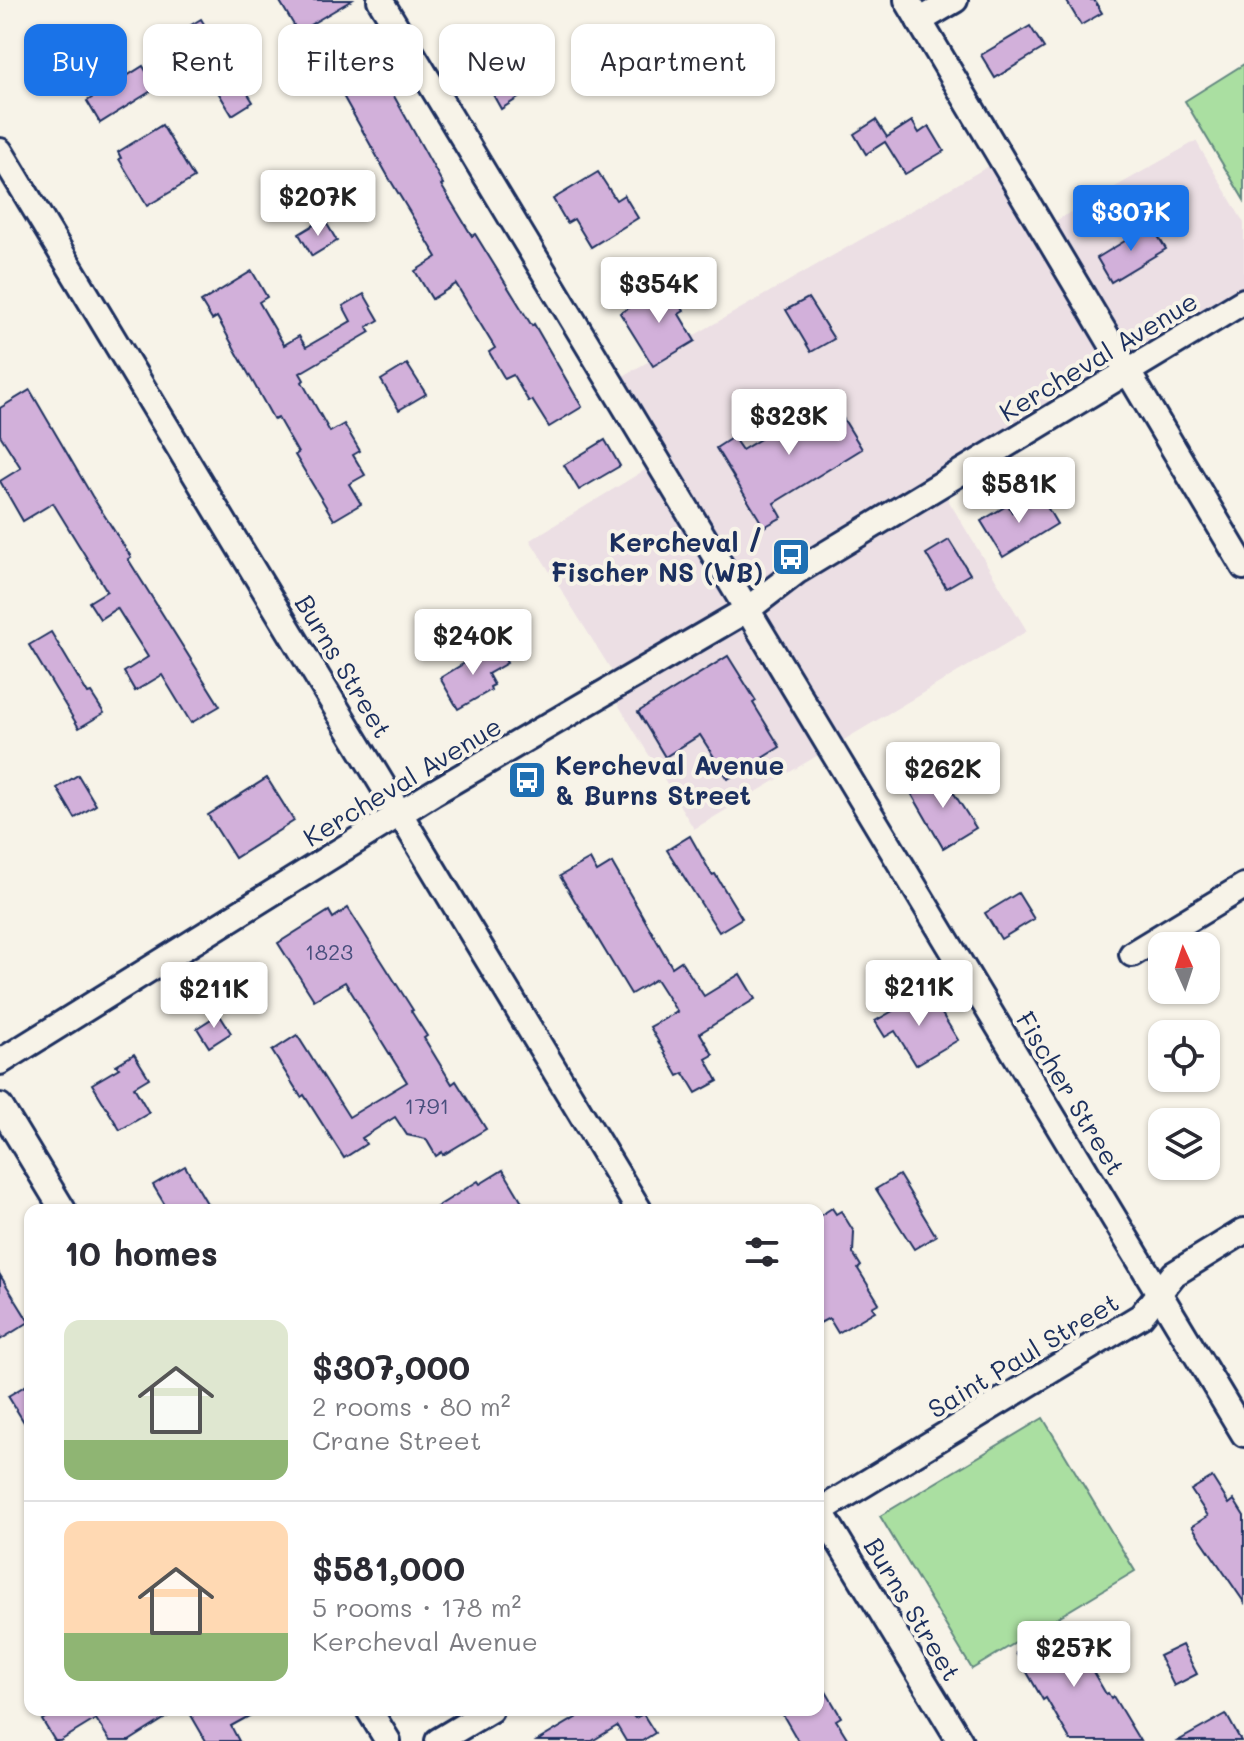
<!DOCTYPE html>
<meta charset="utf-8">
<style>
:root{--surface:#fff;--page:#f7f7f7;--text:#2b2b33;--muted:#7c7c81;--line:#e1e1e2;--accent:#1a73e8}
body{margin:0;font-family:Mali,sans-serif;background:var(--page);color:var(--text);height:100vh;display:flex;flex-direction:column;font-size:30px;white-space:nowrap}
*{box-sizing:border-box;margin:0}
p{font-size:26px;color:var(--muted)}
.icon{flex:none;width:44px;height:44px;fill:none;stroke:currentColor;stroke-width:2;stroke-linecap:round;stroke-linejoin:round}
.map{position:relative;flex:1;overflow:hidden}
.details{position:absolute;left:24px;top:1204px;width:800px;height:512px;display:flex;flex-direction:column;background:var(--surface);border-radius:16px;box-shadow:0 2px 6px #0004}
.details>*{flex:none}
.hud{position:absolute;left:24px;top:24px;width:800px;height:72px;display:flex;gap:16px}
.needle{width:52px;rotate:357deg}
.buttons{position:absolute;left:1148px;top:932px;display:grid;gap:16px}
.buttons a{display:grid;place-items:center;width:72px;height:72px;border-radius:16px;background:var(--surface);box-shadow:0 2px 6px #0004;font-size:40px}
.price{position:absolute;translate:-50% -68px;padding:0 18px;border-radius:8px;background:#fff;color:#222;font-size:26px;line-height:52px;filter:drop-shadow(0 2px 4px #0008)}
.price::after{content:'';position:absolute;left:50%;top:48px;width:24px;height:18px;margin-left:-12px;background:inherit;clip-path:polygon(0 0,100% 0,50% 100%)}
.price.current{background:var(--accent);color:#fff}
ul{padding:0;list-style:none}
li{display:flex;align-items:center;gap:24px;height:200px;padding:0 40px}
li+li{border-top:2px solid var(--line)}
li span{display:grid;place-items:center;flex:none;width:224px;height:160px;border-radius:16px;color:#555}
li>.icon{margin-inline-start:auto}
span .icon{width:96px;height:96px;fill:#fffc;stroke-width:1}
li b{font-size:34px}
h2{display:flex;justify-content:space-between;align-items:center;height:96px;padding:0 40px;font-size:34px}
.chip{padding:0 28px;border-radius:16px;background:var(--surface);box-shadow:0 2px 6px #0004;font-size:28px;line-height:72px}
.chip.current{background:var(--accent);color:#fff}
.map>svg:first-child{display:block}
.built{fill:#ecdfe4}
.green{fill:#aadfa1;stroke:#628780;stroke-width:2}
.building{fill:#d2b0da;stroke:#1b2f5e;stroke-width:2}
.lines{fill:none;stroke-linecap:round;stroke-linejoin:round}
.minor-casing{stroke:#1b2f5e;stroke-width:30}
.minor{stroke:#f7f3e8;stroke-width:24}
.labels{text-anchor:middle;dominant-baseline:central;stroke-width:8;stroke-linejoin:round;paint-order:stroke}
.number-label{font-size:22px;fill:#494f7d}
.street-label{font-size:26px;fill:#1b2f5e;stroke:#f7f3e8}
.poi-label{font-size:26px;font-weight:bold;fill:#1b2f5e;stroke:#f7f3e8;text-anchor:end}
</style>
<div class="map">
<svg width="1244" height="1741" viewBox="0 0 1244 1741">
<rect width="100%" height="100%" fill="#f7f3e8"/>
<filter id="ink" filterUnits="userSpaceOnUse"><feTurbulence type="fractalNoise" baseFrequency=".0125" numOctaves="2"/><feDisplacementMap in="SourceGraphic" scale="16" xChannelSelector="R" yChannelSelector="G"/><feConvolveMatrix kernelMatrix="1 2 1 2 8 2 1 2 1" color-interpolation-filters="sRGB"/></filter>
<g filter="url(#ink)">
<path class="built" d="M 1196,141 L 1244,223 L 1244,301 L 939,485 L 1027,631 L 694,829 L 610,691 L 620,684 L 530,540 L 658,462 L 611,383 L 1001,159 L 1043,228 Z"/>
<g class="green">
<path d="M 1244,64 L 1244,200 L 1185,101 Z"/>
<path d="M 1043,1418 L 1135,1571 L 972,1669 L 880,1516 Z"/>
</g>
<g class="building">
<path d="M 279,0 L 352,0 L 298,32 Z"/>
<path d="M 1066,0 L 1094,0 L 1102,13 L 1081,25 Z"/>
<path d="M 201,19 L 219,49 L 199,61 L 181,31 Z"/>
<path d="M 1030,26 L 1044,48 L 995,78 L 981,55 Z"/>
<path d="M 508,30 L 542,83 L 501,109 L 470,53 Z"/>
<path d="M 143,66 L 156,88 L 100,123 L 87,101 Z"/>
<path d="M 380,71 L 443,184 L 441,185 L 472,236 L 475,234 L 532,326 L 534,324 L 582,407 L 549,427 L 532,400 L 529,402 L 513,375 L 505,379 L 489,352 L 495,348 L 456,284 L 432,299 L 415,271 L 437,257 L 389,178 L 342,94 Z"/>
<path d="M 239,79 L 253,102 L 232,115 L 218,92 Z"/>
<path d="M 876,120 L 887,137 L 912,121 L 919,133 L 929,126 L 944,151 L 905,174 L 885,142 L 866,154 L 854,134 Z"/>
<path d="M 162,125 L 194,178 L 147,206 L 119,159 L 121,158 L 118,152 Z"/>
<path d="M 598,172 L 616,200 L 624,195 L 638,218 L 591,247 L 574,219 L 567,223 L 553,199 Z"/>
<path d="M 324,219 L 337,241 L 312,256 L 299,234 Z"/>
<path d="M 1151,225 L 1166,249 L 1111,282 L 1097,258 Z"/>
<path d="M 252,271 L 267,297 L 259,302 L 284,345 L 299,336 L 306,347 L 351,321 L 343,306 L 364,294 L 379,320 L 367,327 L 370,332 L 300,373 L 304,380 L 302,382 L 330,432 L 344,424 L 360,451 L 353,455 L 365,475 L 349,484 L 361,504 L 334,520 L 295,455 L 298,453 L 278,418 L 274,420 L 217,317 L 212,320 L 201,302 Z"/>
<path d="M 668,285 L 684,311 L 679,314 L 695,341 L 653,366 L 620,313 Z"/>
<path d="M 808,298 L 834,339 L 811,352 L 786,310 Z"/>
<path d="M 407,364 L 426,394 L 399,410 L 381,380 Z"/>
<path d="M 30,390 L 92,496 L 131,557 L 128,559 L 220,706 L 191,723 L 162,675 L 135,691 L 124,672 L 148,657 L 117,608 L 100,619 L 89,602 L 107,591 L 53,503 L 23,521 L 0,481 L 21,468 L 0,435 L 0,408 Z"/>
<path d="M 830,397 L 862,449 L 774,503 L 782,517 L 764,527 L 716,448 L 733,437 L 742,450 Z"/>
<path d="M 605,440 L 620,466 L 579,490 L 564,465 Z"/>
<path d="M 1040,495 L 1057,524 L 1003,557 L 981,521 L 1008,505 L 1012,512 Z"/>
<path d="M 949,540 L 970,574 L 946,588 L 926,554 Z"/>
<path d="M 51,632 L 88,694 L 91,693 L 104,713 L 79,728 L 29,645 Z"/>
<path d="M 496,644 L 507,663 L 488,674 L 494,685 L 490,687 L 491,690 L 458,709 L 440,678 Z"/>
<path d="M 728,656 L 756,701 L 753,703 L 780,747 L 728,779 L 700,735 L 665,757 L 638,712 Z"/>
<path d="M 941,773 L 976,828 L 943,848 L 910,791 Z"/>
<path d="M 78,775 L 96,805 L 75,818 L 57,788 Z"/>
<path d="M 267,778 L 294,821 L 235,858 L 208,815 Z"/>
<path d="M 690,836 L 712,875 L 715,874 L 742,918 L 719,932 L 667,850 Z"/>
<path d="M 590,859 L 597,872 L 612,863 L 672,967 L 681,961 L 704,996 L 740,974 L 755,999 L 700,1033 L 713,1055 L 706,1059 L 718,1081 L 696,1093 L 684,1073 L 678,1076 L 650,1027 L 677,1012 L 656,979 L 631,994 L 560,876 Z"/>
<path d="M 1018,893 L 1034,919 L 1001,939 L 985,913 Z"/>
<path d="M 348,908 L 413,1010 L 411,1011 L 427,1036 L 424,1038 L 452,1084 L 456,1081 L 486,1129 L 443,1155 L 442,1152 L 436,1156 L 426,1139 L 407,1135 L 395,1117 L 362,1138 L 366,1144 L 344,1158 L 304,1095 L 301,1097 L 272,1051 L 297,1035 L 349,1117 L 407,1082 L 345,982 L 314,1000 L 278,943 L 329,911 L 333,918 Z"/>
<path d="M 928,991 L 958,1040 L 916,1065 L 895,1031 L 885,1037 L 875,1021 Z"/>
<path d="M 219,1014 L 231,1033 L 209,1047 L 197,1028 Z"/>
<path d="M 134,1054 L 149,1078 L 134,1087 L 149,1113 L 120,1130 L 92,1084 L 119,1068 L 116,1065 Z"/>
<path d="M 185,1166 L 211,1210 L 168,1210 L 153,1185 Z"/>
<path d="M 503,1170 L 527,1210 L 432,1210 L 478,1181 L 480,1184 Z"/>
<path d="M 899,1175 L 936,1236 L 914,1249 L 876,1189 Z"/>
<path d="M 832,1208 L 836,1214 L 841,1211 L 854,1232 L 853,1253 L 861,1266 L 858,1269 L 879,1303 L 872,1307 L 875,1311 L 838,1333 L 829,1318 L 818,1324 L 818,1217 Z"/>
<path d="M 0,1275 L 29,1322 L 0,1340 Z"/>
<path d="M 30,1383 L 30,1432 L 8,1396 Z"/>
<path d="M 1212,1477 L 1229,1504 L 1234,1500 L 1244,1516 L 1244,1602 L 1192,1526 L 1208,1516 L 1191,1490 Z"/>
<path d="M 1069,1622 L 1079,1638 L 1075,1641 L 1106,1694 L 1108,1693 L 1111,1698 L 1113,1696 L 1140,1741 L 1071,1741 L 1046,1698 L 1043,1700 L 1016,1653 Z"/>
<path d="M 1182,1645 L 1197,1674 L 1174,1686 L 1159,1656 Z"/>
<path d="M 818,1678 L 841,1717 L 836,1720 L 849,1741 L 798,1741 L 780,1710 L 818,1710 Z"/>
<path d="M 58,1710 L 178,1710 L 129,1741 L 110,1741 L 96,1719 L 60,1741 L 55,1741 L 42,1720 Z"/>
<path d="M 188,1710 L 260,1710 L 231,1726 L 239,1741 L 206,1741 Z"/>
<path d="M 589,1710 L 643,1710 L 633,1716 L 635,1718 L 643,1714 L 655,1733 L 642,1741 L 626,1741 L 617,1726 L 592,1741 L 537,1741 Z"/>
<path d="M 1226,1714 L 1241,1741 L 1178,1741 Z"/>
</g>
<g class="lines">
<defs>
<g id="minor">
<path d="M 380,0 L 1244,1434"/>
<path d="M 907,0 L 1244,567"/>
<path d="M 919,21 L 955,0"/>
<path d="M 0,151 L 639,1210"/>
<path d="M 1132,954 L 1244,886"/>
<path d="M 0,1062 L 433,793 L 748,609 L 796,572 L 1244,301"/>
<path d="M 0,1106 L 63,1210"/>
<path d="M 818,1507 L 960,1741"/>
<path d="M 818,1512 L 1141,1316 L 1174,1274 L 1244,1231"/>
<path d="M 369,1710 L 388,1741"/>
<path d="M 438,1741 L 490,1710"/>
</g>
</defs>
<use href="#minor" class="minor-casing"/>
<use href="#minor" class="minor"/>
</g>
</g>
<defs>
<symbol id="bus-square" viewBox="-11 -11 22 22"><rect x="-9" y="-9" width="18" height="18" rx="4" fill="#1f6fb2" stroke="#f7f3e8"/><path d="M-5-6H5V4H4V6H2V4H-2V6H-4V4H-5ZM-3.5-4V0h7V-4ZM-3.5 1.2v1.5H-2V1.2ZM2 1.2v1.5H3.5V1.2Z" fill="#fff"/></symbol>
</defs>
<g fill-rule="evenodd">
<use href="#bus-square" x="769" y="535" width="44" height="44"/>
<use href="#bus-square" x="505" y="758" width="44" height="44"/>
</g>
<g class="labels">
<g class="number-label">
<text x="329" y="951">1823</text>
<text x="427" y="1105">1791</text>
</g>
<g class="street-label">
<text transform="translate(1098 356) rotate(-31)">Kercheval Avenue</text>
<text transform="translate(344 666) rotate(59)">Burns Street</text>
<text transform="translate(402 781) rotate(-31)">Kercheval Avenue</text>
<text transform="translate(1071 1093) rotate(59)">Fischer Street</text>
<text transform="translate(1023 1355) rotate(-31)">Saint Paul Street</text>
<text transform="translate(913 1609) rotate(59)">Burns Street</text>
</g>
<g class="poi-label">
<text x="763" y="542">Kercheval /<tspan x="763" dy="30">Fischer NS (WB)</tspan></text>
<text x="555" y="765" text-anchor="start">Kercheval Avenue<tspan x="555" dy="30">&amp; Burns Street</tspan></text>
</g>
</g>
</svg>
<div class="buttons">
<a><svg class="needle" viewBox="-14 -14 28 28"><path d="M0-13l5 13h-10z" fill="#e53935"/><path d="M0 13l5-13h-10z" fill="#7c7c81"/></svg></a>
<a><svg class="icon" aria-label="locate" viewBox="0 0 24 24"><circle cx="12" cy="12" r="6"/><path d="M12 2v4M12 18v4M2 12h4M18 12h4"/></svg></a>
<a><svg class="icon" aria-label="layers" viewBox="0 0 24 24"><path d="M12 4l9 5-9 5-9-5zM3 14l9 5 9-5"/></svg></a>
</div>
<b class="price" style="left:318px;top:238px">$207K</b>
<b class="price current" style="left:1131px;top:253px">$307K</b>
<b class="price" style="left:659px;top:325px">$354K</b>
<b class="price" style="left:789px;top:457px">$323K</b>
<b class="price" style="left:1019px;top:525px">$581K</b>
<b class="price" style="left:473px;top:677px">$240K</b>
<b class="price" style="left:943px;top:810px">$262K</b>
<b class="price" style="left:919px;top:1028px">$211K</b>
<b class="price" style="left:214px;top:1030px">$211K</b>
<b class="price" style="left:1074px;top:1689px">$257K</b>
<div class="hud">
<a class="chip current">Buy</a>
<a class="chip">Rent</a>
<a class="chip">Filters</a>
<a class="chip">New</a>
<a class="chip">Apartment</a>
</div>
<section class="details">
<h2>10 homes<svg class="icon" aria-label="filters" viewBox="0 0 24 24"><path d="M4 7h16M4 17h16"/><circle cx="9" cy="7" r="2"/><circle cx="15" cy="17" r="2"/></svg></h2>
<ul>
<li><span style="background:linear-gradient(#dfe7d0 75%,#8fb573 0)"><svg class="icon" aria-label="home" viewBox="0 0 24 24"><path d="M3 11l9-7 9 7M6 9v11h12V9"/></svg></span><div><b>$307,000</b><p>2 rooms · 80 m²</p><p>Crane Street</p></div></li>
<li><span style="background:linear-gradient(#ffd9b3 70%,#8fb573 0)"><svg class="icon" aria-label="home" viewBox="0 0 24 24"><path d="M3 11l9-7 9 7M6 9v11h12V9"/></svg></span><div><b>$581,000</b><p>5 rooms · 178 m²</p><p>Kercheval Avenue</p></div></li>
</ul>
</section>
</div>
